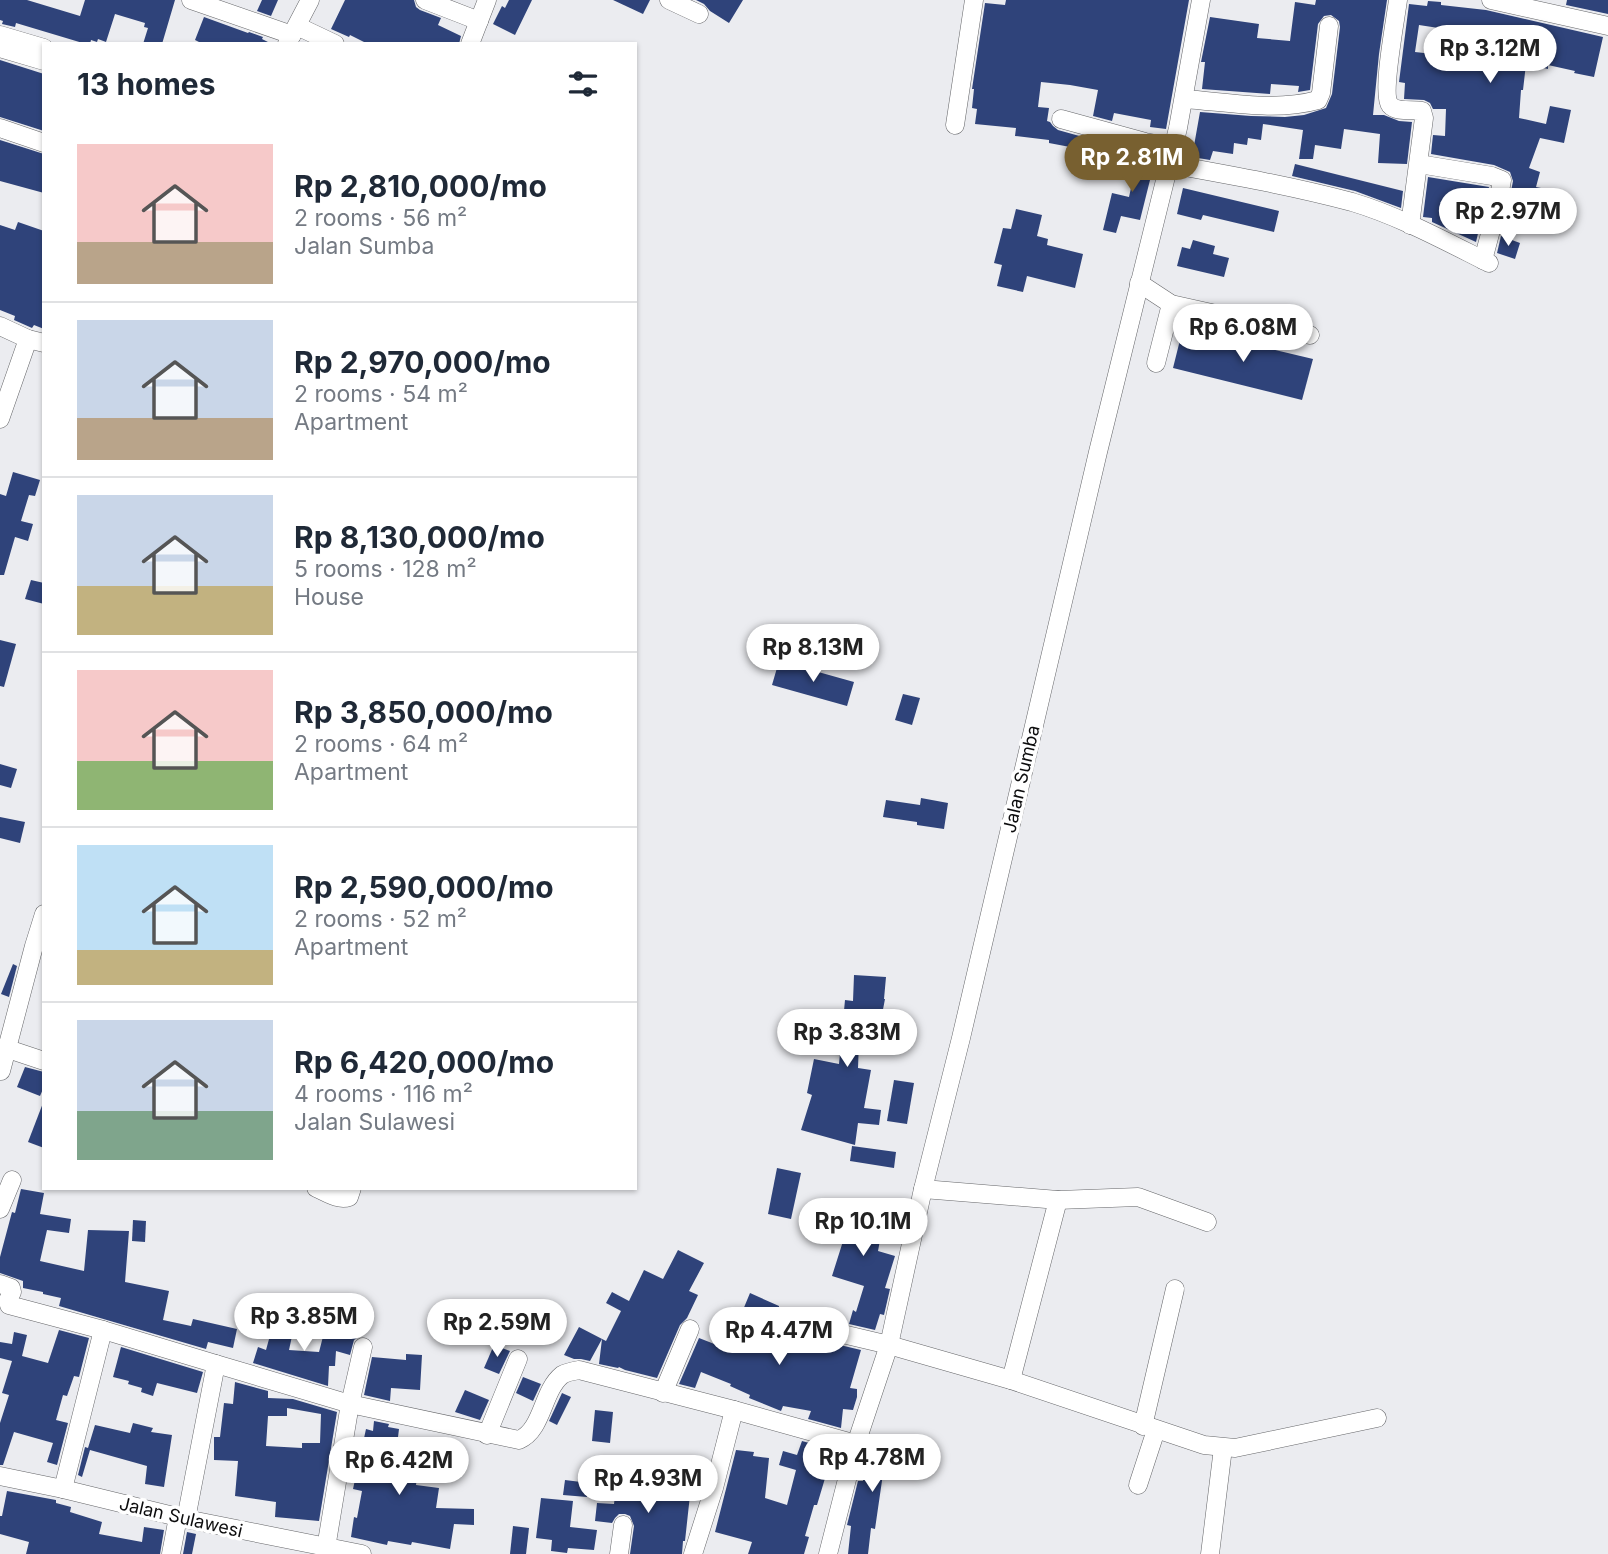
<!DOCTYPE html>
<meta charset="utf-8">
<style>
:root{--surface:#fff;--page:#f2f2f3;--text:#1f2937;--muted:#747a83;--line:#e0e1e3;--accent:#786030}
body{margin:0;font-family:Inter,sans-serif;background:var(--page);color:var(--text);height:100vh;display:flex;flex-direction:column;font-size:26px;white-space:nowrap}
*{box-sizing:border-box;margin:0}
p{font-size:23px;color:var(--muted)}
.icon{flex:none;width:38px;height:38px;fill:none;stroke:currentColor;stroke-width:2;stroke-linecap:round;stroke-linejoin:round}
.map{position:relative;flex:1;overflow:hidden}
.side{position:absolute;left:42px;top:42px;width:595px;height:1148px;display:flex;flex-direction:column;background:var(--surface);border-radius:0px;box-shadow:0 2px 5px #0004}
.side>*{flex:none}
.price{position:absolute;translate:-50% -60px;padding:0 16px;border-radius:24px;background:#fff;color:#222;font-size:23px;line-height:46px;filter:drop-shadow(0 2px 4px #0008)}
.price::after{content:'';position:absolute;left:50%;top:42px;width:21px;height:16px;margin-left:-10px;background:inherit;clip-path:polygon(0 0,100% 0,50% 100%)}
.price.selected{background:var(--accent);color:#fff}
ul{padding:0;list-style:none}
li{display:flex;align-items:center;gap:21px;height:175px;padding:0 35px}
li+li{border-top:2px solid var(--line)}
li span{display:grid;place-items:center;flex:none;width:196px;height:140px;border-radius:0px;color:#555}
li>.icon{margin-inline-start:auto}
span .icon{width:84px;height:84px;fill:#fffc;stroke-width:1}
li b{font-size:30px}
h2{display:flex;justify-content:space-between;align-items:center;height:84px;padding:0 35px;font-size:30px}
.map>svg:first-child{display:block}
.building{fill:#2f437a;fill-rule:evenodd}
.lines{fill:none;stroke-linecap:round;stroke-linejoin:round}
.minor-casing{stroke:#656669;stroke-width:19}
.minor{stroke:#fff;stroke-width:18}
.labels{text-anchor:middle;dominant-baseline:central;stroke-width:7;stroke-linejoin:round;paint-order:stroke}
.street-label{font-size:18px;fill:#0c0c0d;stroke:#fff}
</style>
<div class="map">
<svg width="1608" height="1554" viewBox="0 0 1608 1554">
<rect width="100%" height="100%" fill="#ebecf0"/>
<g class="building">
<path d="M 0,0 L 27,0 L 80,16 L 85,0 L 175,0 L 162,44 L 143,44 L 148,28 L 144,27 L 145,23 L 115,14 L 106,42 L 98,39 L 97,42 L 91,40 L 90,44 L 86,44 L 16,23 L 15,27 L 2,24 L 3,21 L 0,20 Z"/>
<path d="M 262,0 L 278,0 L 271,16 L 257,11 Z"/>
<path d="M 345,0 L 414,0 L 416,7 L 420,10 L 441,18 L 438,25 L 461,36 L 459,44 L 368,44 L 350,35 L 349,37 L 331,29 Z"/>
<path d="M 509,0 L 532,0 L 515,35 L 493,24 L 502,6 L 505,8 Z"/>
<path d="M 613,0 L 650,0 L 643,14 Z"/>
<path d="M 696,0 L 743,0 L 729,23 L 710,11 L 704,4 Z"/>
<path d="M 1006,0 L 1189,0 L 1166,129 L 1150,127 L 1151,120 L 1114,113 L 1112,121 L 1093,116 L 1098,90 L 1070,85 L 1041,82 L 1038,107 L 1049,108 L 1047,121 L 1050,122 L 1053,126 L 1058,130 L 1108,144 L 1107,154 L 1049,143 L 1049,140 L 1015,136 L 1016,128 L 975,124 L 977,109 L 972,108 L 974,89 L 972,89 L 985,3 L 1005,5 Z"/>
<path d="M 1316,0 L 1387,0 L 1379,54 L 1373,115 L 1384,115 L 1399,121 L 1412,122 L 1407,164 L 1378,163 L 1380,134 L 1344,129 L 1341,149 L 1315,145 L 1313,159 L 1299,159 L 1303,130 L 1263,124 L 1261,140 L 1248,138 L 1247,145 L 1234,143 L 1233,154 L 1213,151 L 1210,160 L 1192,157 L 1200,112 L 1251,116 L 1285,117 L 1304,115 L 1326,108 L 1332,94 L 1340,27 L 1339,21 L 1331,15 L 1324,16 L 1318,24 L 1310,90 L 1298,92 L 1299,86 L 1271,84 L 1270,94 L 1202,89 L 1205,62 L 1201,62 L 1210,17 L 1259,24 L 1257,38 L 1290,41 L 1295,2 L 1315,5 Z"/>
<path d="M 1567,0 L 1608,0 L 1608,14 L 1566,5 Z"/>
<path d="M 1428,1 L 1441,2 L 1441,5 L 1486,10 L 1603,37 L 1594,77 L 1574,73 L 1575,71 L 1548,65 L 1548,69 L 1526,64 L 1523,90 L 1521,90 L 1519,118 L 1546,124 L 1550,106 L 1571,110 L 1564,143 L 1540,138 L 1529,168 L 1540,172 L 1536,187 L 1541,188 L 1529,222 L 1507,213 L 1513,181 L 1510,172 L 1494,165 L 1431,154 L 1433,135 L 1445,136 L 1446,109 L 1433,109 L 1430,103 L 1424,100 L 1404,99 L 1405,83 L 1399,82 L 1409,4 L 1427,6 ZM 1419,25 L 1445,29 L 1442,55 L 1415,52 Z"/>
<path d="M 204,17 L 248,33 L 249,32 L 263,37 L 262,39 L 272,44 L 203,44 L 195,40 Z"/>
<path d="M 0,60 L 44,74 L 44,131 L 0,117 Z"/>
<path d="M 0,140 L 44,154 L 44,193 L 0,181 Z"/>
<path d="M 1139,152 L 1159,156 L 1155,173 L 1152,172 L 1140,220 L 1121,216 L 1116,233 L 1103,230 L 1112,193 L 1129,197 Z"/>
<path d="M 1295,164 L 1403,191 L 1401,208 L 1355,191 L 1292,176 Z"/>
<path d="M 1428,177 L 1489,187 L 1476,242 L 1432,222 L 1432,218 L 1423,217 Z"/>
<path d="M 1183,188 L 1279,211 L 1274,232 L 1203,215 L 1201,220 L 1177,214 Z"/>
<path d="M 1016,209 L 1042,215 L 1037,236 L 1048,239 L 1047,245 L 1083,254 L 1075,288 L 1027,276 L 1023,292 L 997,286 L 1002,265 L 994,263 L 1003,228 L 1011,229 Z"/>
<path d="M 18,222 L 44,231 L 44,329 L 34,325 L 32,328 L 14,320 L 15,316 L 0,310 L 0,225 L 15,230 Z"/>
<path d="M 1501,236 L 1520,243 L 1515,259 L 1497,253 Z"/>
<path d="M 1193,240 L 1215,246 L 1213,254 L 1229,258 L 1224,277 L 1177,266 L 1182,247 L 1190,249 Z"/>
<path d="M 1183,328 L 1313,359 L 1302,400 L 1173,368 Z"/>
<path d="M 13,472 L 40,480 L 35,496 L 29,495 L 21,521 L 33,524 L 28,541 L 15,537 L 4,575 L 0,575 L 0,494 L 6,496 Z"/>
<path d="M 31,580 L 44,583 L 44,604 L 25,599 Z"/>
<path d="M 0,640 L 16,644 L 4,687 L 0,686 Z"/>
<path d="M 779,661 L 854,682 L 847,706 L 772,685 Z"/>
<path d="M 903,694 L 920,698 L 912,725 L 895,720 Z"/>
<path d="M 0,764 L 17,769 L 11,788 L 0,785 Z"/>
<path d="M 921,798 L 948,803 L 944,829 L 917,825 L 917,822 L 883,817 L 886,800 L 920,805 Z"/>
<path d="M 0,817 L 25,822 L 20,843 L 0,838 Z"/>
<path d="M 13,964 L 17,966 L 9,997 L 1,994 Z"/>
<path d="M 854,975 L 886,977 L 884,999 L 885,999 L 880,1025 L 875,1025 L 874,1042 L 859,1041 L 858,1068 L 871,1070 L 864,1108 L 881,1110 L 879,1125 L 858,1123 L 855,1145 L 801,1130 L 812,1095 L 807,1093 L 814,1059 L 839,1064 L 845,1000 L 853,1001 Z"/>
<path d="M 25,1067 L 44,1072 L 44,1087 L 40,1096 L 17,1087 Z"/>
<path d="M 894,1080 L 914,1083 L 907,1124 L 887,1121 Z"/>
<path d="M 43,1103 L 44,1103 L 44,1148 L 28,1142 Z"/>
<path d="M 852,1146 L 896,1152 L 894,1168 L 850,1161 Z"/>
<path d="M 777,1168 L 801,1173 L 791,1219 L 768,1214 Z"/>
<path d="M 21,1189 L 44,1193 L 40,1214 L 71,1219 L 69,1233 L 47,1230 L 40,1261 L 84,1271 L 88,1230 L 129,1231 L 125,1282 L 169,1291 L 163,1320 L 191,1326 L 193,1319 L 237,1329 L 233,1348 L 208,1342 L 206,1349 L 59,1306 L 61,1298 L 43,1294 L 43,1292 L 23,1288 L 23,1281 L 0,1273 L 0,1257 L 12,1212 L 15,1213 Z"/>
<path d="M 841,1198 L 886,1208 L 878,1251 L 895,1256 L 885,1288 L 890,1289 L 884,1315 L 880,1314 L 875,1330 L 849,1324 L 853,1310 L 856,1312 L 864,1286 L 832,1276 L 844,1238 L 829,1235 L 833,1217 L 836,1217 Z"/>
<path d="M 133,1220 L 146,1221 L 145,1242 L 132,1241 Z"/>
<path d="M 678,1250 L 704,1263 L 689,1291 L 698,1295 L 687,1318 L 680,1325 L 657,1378 L 625,1370 L 619,1367 L 618,1368 L 599,1364 L 602,1339 L 590,1361 L 581,1359 L 574,1359 L 564,1355 L 579,1327 L 606,1341 L 621,1311 L 606,1303 L 612,1292 L 629,1301 L 644,1270 L 663,1279 Z"/>
<path d="M 750,1293 L 779,1306 L 779,1307 L 771,1307 L 764,1315 L 764,1322 L 772,1329 L 822,1342 L 823,1341 L 861,1350 L 850,1388 L 857,1389 L 857,1397 L 853,1410 L 843,1409 L 841,1428 L 808,1419 L 811,1411 L 783,1406 L 781,1411 L 749,1398 L 750,1395 L 730,1386 L 731,1384 L 701,1372 L 695,1388 L 679,1384 L 699,1338 L 722,1347 L 733,1320 L 738,1322 Z"/>
<path d="M 274,1321 L 294,1327 L 289,1350 L 319,1352 L 326,1325 L 361,1335 L 354,1340 L 350,1355 L 336,1351 L 335,1366 L 329,1366 L 328,1386 L 253,1363 L 258,1347 L 266,1350 Z"/>
<path d="M 59,1330 L 89,1338 L 79,1377 L 74,1376 L 67,1396 L 63,1395 L 56,1420 L 68,1423 L 57,1465 L 47,1462 L 53,1443 L 14,1432 L 3,1465 L 0,1465 L 0,1423 L 9,1395 L 2,1393 L 12,1361 L 0,1358 L 0,1342 L 12,1344 L 14,1332 L 27,1335 L 22,1356 L 48,1363 Z"/>
<path d="M 494,1345 L 510,1351 L 499,1374 L 484,1368 Z"/>
<path d="M 121,1347 L 203,1372 L 197,1393 L 157,1383 L 153,1396 L 141,1392 L 142,1388 L 128,1384 L 129,1381 L 113,1377 Z"/>
<path d="M 406,1354 L 422,1355 L 420,1390 L 391,1388 L 390,1401 L 364,1395 L 372,1357 L 406,1360 Z"/>
<path d="M 523,1377 L 541,1384 L 533,1401 L 516,1393 Z"/>
<path d="M 235,1382 L 268,1391 L 268,1398 L 293,1399 L 337,1412 L 319,1521 L 275,1517 L 276,1502 L 235,1496 L 238,1461 L 214,1460 L 214,1437 L 220,1437 L 224,1403 L 233,1404 ZM 287,1408 L 321,1414 L 320,1443 L 302,1443 L 302,1448 L 266,1446 L 268,1416 L 287,1416 Z"/>
<path d="M 465,1390 L 489,1400 L 480,1420 L 455,1412 Z"/>
<path d="M 562,1393 L 571,1397 L 557,1425 L 549,1421 Z"/>
<path d="M 595,1410 L 613,1412 L 610,1443 L 592,1441 Z"/>
<path d="M 374,1421 L 389,1424 L 388,1427 L 399,1429 L 398,1437 L 402,1438 L 397,1460 L 419,1463 L 416,1485 L 439,1488 L 436,1508 L 474,1509 L 474,1525 L 454,1524 L 450,1549 L 412,1542 L 411,1545 L 388,1541 L 387,1545 L 351,1537 L 354,1517 L 357,1518 L 362,1491 L 353,1489 L 366,1429 L 373,1431 Z"/>
<path d="M 133,1423 L 153,1428 L 151,1432 L 172,1435 L 164,1487 L 145,1484 L 147,1466 L 90,1450 L 82,1477 L 78,1475 L 85,1447 L 88,1448 L 95,1425 L 130,1433 Z"/>
<path d="M 802,1441 L 841,1452 L 838,1462 L 834,1461 L 830,1476 L 826,1475 L 817,1505 L 814,1505 L 805,1536 L 809,1537 L 804,1554 L 748,1554 L 752,1542 L 715,1532 L 736,1450 L 754,1452 L 753,1456 L 769,1458 L 765,1498 L 787,1505 L 796,1470 L 779,1465 L 783,1451 L 797,1455 Z"/>
<path d="M 868,1446 L 913,1451 L 910,1471 L 884,1467 L 875,1529 L 871,1528 L 868,1554 L 848,1554 L 851,1526 L 847,1525 L 858,1481 L 863,1481 Z"/>
<path d="M 618,1470 L 650,1473 L 649,1491 L 690,1495 L 685,1541 L 683,1541 L 682,1554 L 630,1554 L 634,1526 L 630,1516 L 625,1514 L 619,1514 L 615,1518 L 612,1523 L 595,1521 L 597,1503 L 614,1504 Z"/>
<path d="M 565,1480 L 589,1483 L 587,1497 L 563,1495 Z"/>
<path d="M 7,1491 L 56,1500 L 56,1503 L 71,1507 L 70,1512 L 102,1522 L 99,1534 L 142,1542 L 144,1527 L 164,1530 L 160,1554 L 26,1554 L 29,1542 L 0,1534 L 0,1516 L 2,1516 Z"/>
<path d="M 541,1498 L 573,1501 L 570,1527 L 597,1530 L 594,1550 L 568,1548 L 567,1553 L 551,1551 L 552,1540 L 536,1538 Z"/>
<path d="M 513,1526 L 529,1528 L 526,1554 L 510,1554 Z"/>
<path d="M 187,1532 L 196,1534 L 192,1554 L 183,1554 Z"/>
</g>
<g class="lines">
<defs>
<g id="minor">
<path d="M 191,0 L 292,35"/>
<path d="M 425,0 L 479,21"/>
<path d="M 669,0 L 699,14"/>
<path d="M 1398,0 C 1396,17 1381,94 1390,105 C 1397,113 1413,109 1422,111 L 1424,118 L 1410,225"/>
<path d="M 1491,0 L 1608,26"/>
<path d="M 297,26 L 335,44"/>
<path d="M 0,35 L 44,48"/>
<path d="M 287,44 L 310,0"/>
<path d="M 470,44 L 487,0"/>
<path d="M 0,48 L 44,61"/>
<path d="M 1184,99 C 1228,102 1275,112 1318,100 L 1321,93 L 1329,26"/>
<path d="M 1061,119 L 1145,142 L 1174,147"/>
<path d="M 955,125 L 974,0"/>
<path d="M 0,128 L 44,143"/>
<path d="M 1169,164 C 1230,175 1292,186 1352,202 C 1399,216 1445,241 1489,263"/>
<path d="M 1419,164 L 1492,176 L 1502,180 L 1497,208 L 1483,260"/>
<path d="M 1139,283 L 1171,304 L 1310,335"/>
<path d="M 0,326 L 28,339 L 44,343"/>
<path d="M 1156,363 L 1171,304"/>
<path d="M 0,419 L 28,339"/>
<path d="M 8,1049 L 44,1061"/>
<path d="M 1,1071 L 34,946 L 44,914"/>
<path d="M 316,1188 C 326,1192 338,1201 349,1197 L 352,1188"/>
<path d="M 923,1189 L 1058,1200 L 1138,1197 L 1207,1222"/>
<path d="M 0,1209 L 12,1180"/>
<path d="M 0,1284 L 11,1288 L 12,1292 L 8,1300 L 9,1305 L 103,1330 L 63,1489"/>
<path d="M 775,1318 L 889,1345 L 1011,1380 L 1204,1445 L 1235,1448 L 1377,1418"/>
<path d="M 103,1330 L 216,1364 L 186,1519"/>
<path d="M 216,1364 L 350,1404 L 363,1347"/>
<path d="M 1011,1380 L 1058,1200"/>
<path d="M 663,1393 L 690,1329"/>
<path d="M 1143,1426 L 1175,1289"/>
<path d="M 487,1435 L 518,1359"/>
<path d="M 0,1476 L 63,1489 L 186,1519 L 362,1554"/>
<path d="M 1138,1485 L 1156,1430"/>
<path d="M 326,1548 L 350,1404 L 519,1440 C 543,1430 542,1391 562,1375 C 567,1372 573,1371 579,1370 L 734,1410 L 856,1444"/>
<path d="M 171,1554 L 178,1517"/>
<path d="M 619,1554 L 623,1525"/>
<path d="M 693,1554 L 714,1488 L 734,1410"/>
<path d="M 828,1554 L 856,1444 L 889,1345 L 923,1189 L 961,1038 L 1098,452 L 1178,128 L 1201,0"/>
<path d="M 1210,1554 L 1223,1448"/>
</g>
</defs>
<use href="#minor" class="minor-casing"/>
<use href="#minor" class="minor"/>
</g>
<g class="labels">
<g class="street-label">
<text transform="translate(1021 779) rotate(-77)">Jalan Sumba</text>
<text transform="translate(181 1517) rotate(13)">Jalan Sulawesi</text>
</g>
</g>
</svg>
<b class="price" style="left:1490px;top:85px">Rp 3.12M</b>
<b class="price selected" style="left:1132px;top:194px">Rp 2.81M</b>
<b class="price" style="left:1508px;top:248px">Rp 2.97M</b>
<b class="price" style="left:1243px;top:364px">Rp 6.08M</b>
<b class="price" style="left:813px;top:684px">Rp 8.13M</b>
<b class="price" style="left:847px;top:1069px">Rp 3.83M</b>
<b class="price" style="left:863px;top:1258px">Rp 10.1M</b>
<b class="price" style="left:304px;top:1353px">Rp 3.85M</b>
<b class="price" style="left:497px;top:1359px">Rp 2.59M</b>
<b class="price" style="left:779px;top:1367px">Rp 4.47M</b>
<b class="price" style="left:872px;top:1494px">Rp 4.78M</b>
<b class="price" style="left:399px;top:1497px">Rp 6.42M</b>
<b class="price" style="left:648px;top:1515px">Rp 4.93M</b>
<section class="side">
<h2>13 homes<svg class="icon" aria-label="filters" viewBox="0 0 24 24"><path d="M4 7h16M4 17h16"/><circle cx="9" cy="7" r="2"/><circle cx="15" cy="17" r="2"/></svg></h2>
<ul>
<li><span style="background:linear-gradient(#f6c9c9 70%,#b9a48a 0)"><svg class="icon" aria-label="home" viewBox="0 0 24 24"><path d="M3 11l9-7 9 7M6 9v11h12V9"/></svg></span><div><b>Rp 2,810,000/mo</b><p>2 rooms · 56 m²</p><p>Jalan Sumba</p></div></li>
<li><span style="background:linear-gradient(#c9d6e8 70%,#b9a48a 0)"><svg class="icon" aria-label="home" viewBox="0 0 24 24"><path d="M3 11l9-7 9 7M6 9v11h12V9"/></svg></span><div><b>Rp 2,970,000/mo</b><p>2 rooms · 54 m²</p><p>Apartment</p></div></li>
<li><span style="background:linear-gradient(#c9d6e8 65%,#c2b280 0)"><svg class="icon" aria-label="home" viewBox="0 0 24 24"><path d="M3 11l9-7 9 7M6 9v11h12V9"/></svg></span><div><b>Rp 8,130,000/mo</b><p>5 rooms · 128 m²</p><p>House</p></div></li>
<li><span style="background:linear-gradient(#f6c9c9 65%,#8fb573 0)"><svg class="icon" aria-label="home" viewBox="0 0 24 24"><path d="M3 11l9-7 9 7M6 9v11h12V9"/></svg></span><div><b>Rp 3,850,000/mo</b><p>2 rooms · 64 m²</p><p>Apartment</p></div></li>
<li><span style="background:linear-gradient(#bfe0f5 75%,#c2b280 0)"><svg class="icon" aria-label="home" viewBox="0 0 24 24"><path d="M3 11l9-7 9 7M6 9v11h12V9"/></svg></span><div><b>Rp 2,590,000/mo</b><p>2 rooms · 52 m²</p><p>Apartment</p></div></li>
<li><span style="background:linear-gradient(#c9d6e8 65%,#7fa58c 0)"><svg class="icon" aria-label="home" viewBox="0 0 24 24"><path d="M3 11l9-7 9 7M6 9v11h12V9"/></svg></span><div><b>Rp 6,420,000/mo</b><p>4 rooms · 116 m²</p><p>Jalan Sulawesi</p></div></li>
</ul>
</section>
</div>
